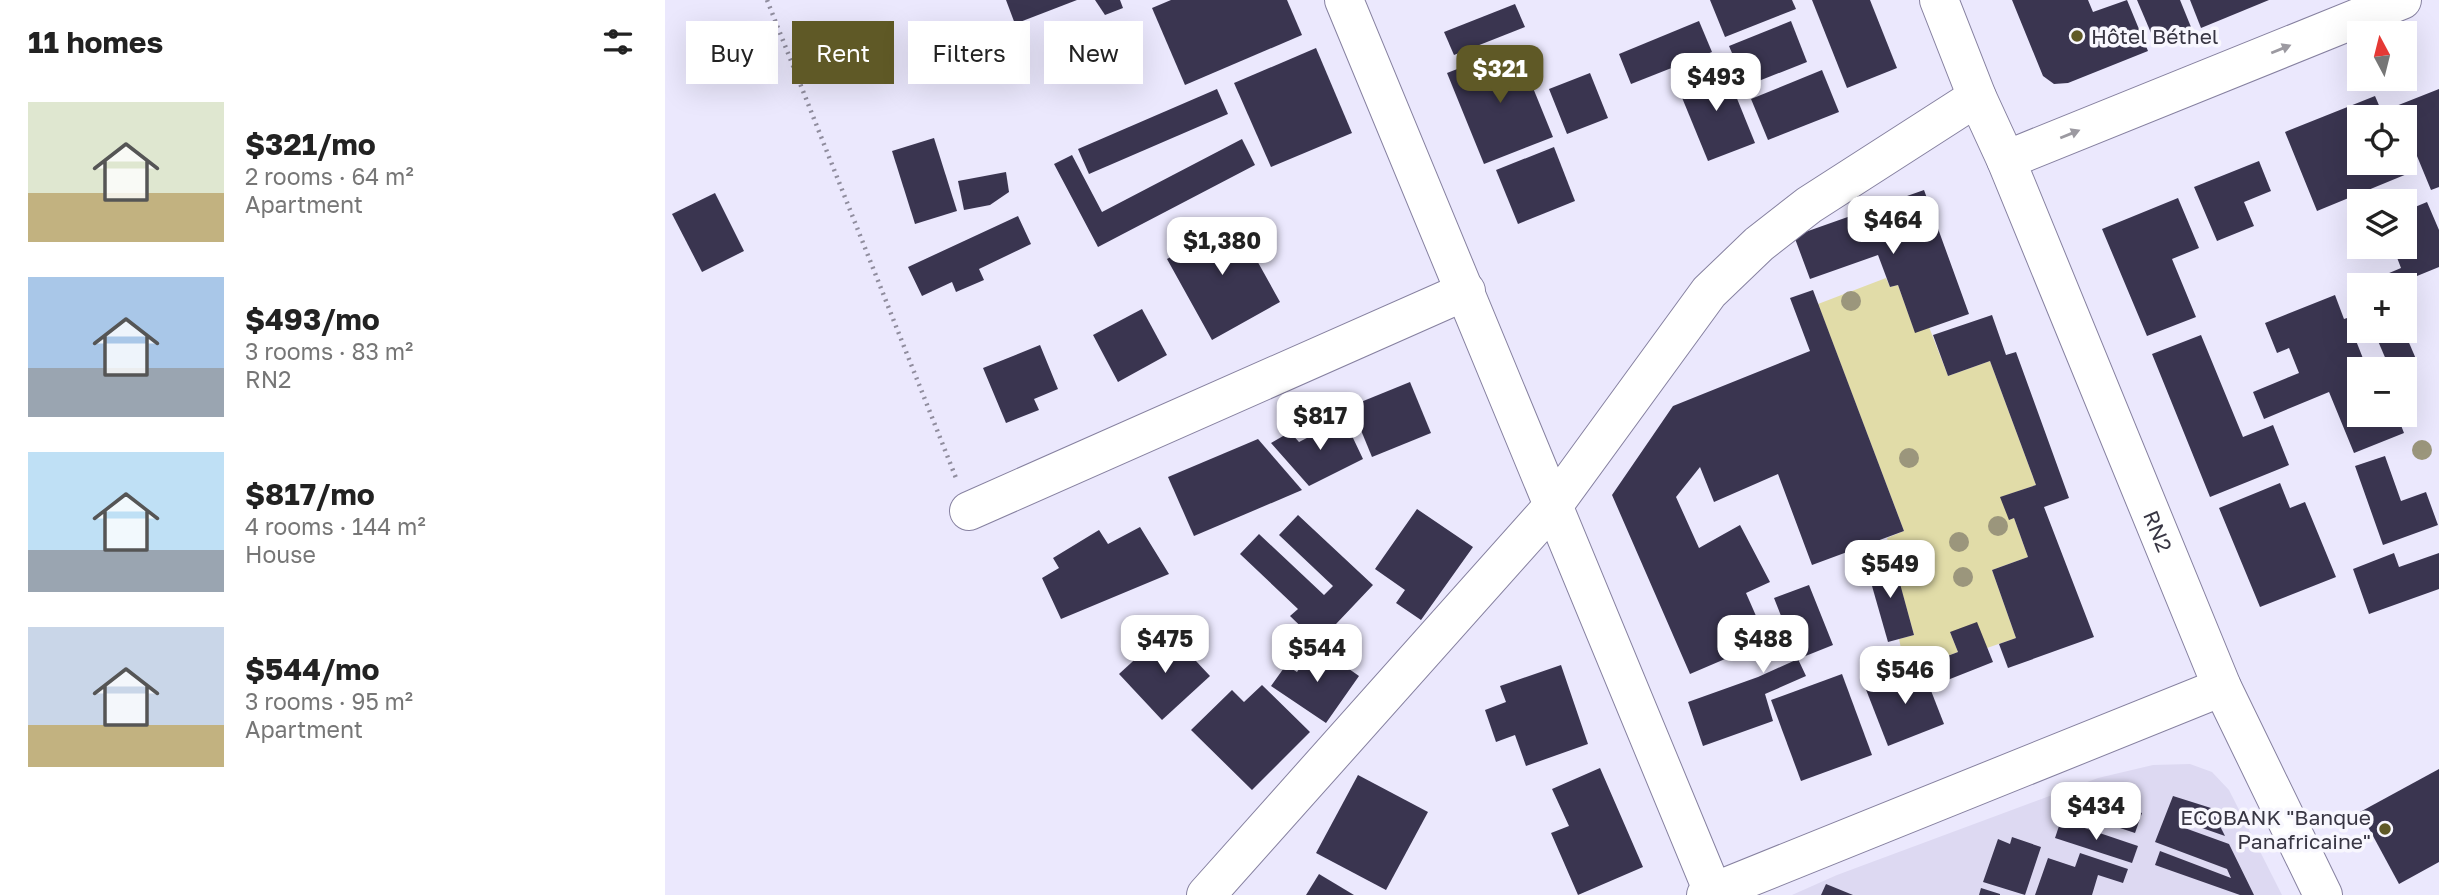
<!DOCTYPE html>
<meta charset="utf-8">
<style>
:root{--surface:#fff;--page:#f2f2f2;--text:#222;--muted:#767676;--accent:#5f5926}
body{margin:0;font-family:"Golos Text",sans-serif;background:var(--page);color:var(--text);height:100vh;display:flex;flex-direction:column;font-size:26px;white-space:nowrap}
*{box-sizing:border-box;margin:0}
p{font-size:23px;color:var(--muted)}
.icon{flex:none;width:38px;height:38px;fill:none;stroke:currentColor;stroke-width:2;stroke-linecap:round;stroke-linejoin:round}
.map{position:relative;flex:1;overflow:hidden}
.side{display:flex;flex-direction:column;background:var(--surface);width:665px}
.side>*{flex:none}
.banner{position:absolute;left:21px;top:21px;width:665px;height:63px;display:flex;gap:14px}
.needle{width:46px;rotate:353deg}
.controls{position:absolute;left:1682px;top:21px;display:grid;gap:14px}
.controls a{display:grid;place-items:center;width:70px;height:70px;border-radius:0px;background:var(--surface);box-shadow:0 7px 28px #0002;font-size:35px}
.price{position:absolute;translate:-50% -60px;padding:0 16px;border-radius:14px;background:#fff;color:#222;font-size:23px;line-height:46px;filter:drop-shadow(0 2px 4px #0008)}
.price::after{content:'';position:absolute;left:50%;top:42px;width:21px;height:16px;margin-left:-10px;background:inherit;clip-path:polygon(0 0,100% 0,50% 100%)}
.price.on{background:var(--accent);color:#fff}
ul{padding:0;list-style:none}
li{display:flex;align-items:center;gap:21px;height:175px;padding:0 28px}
li span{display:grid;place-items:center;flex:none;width:196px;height:140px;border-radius:0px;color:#555}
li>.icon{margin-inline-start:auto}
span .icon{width:84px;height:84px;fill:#fffc;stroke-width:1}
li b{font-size:30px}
h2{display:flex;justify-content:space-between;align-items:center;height:84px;padding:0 28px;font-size:30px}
.chip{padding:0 24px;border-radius:0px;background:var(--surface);box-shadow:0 7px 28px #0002;font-size:24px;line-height:63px}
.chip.on{background:var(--accent);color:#fff}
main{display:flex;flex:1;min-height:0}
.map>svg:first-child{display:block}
.built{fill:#ddd9f2}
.green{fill:#e1dca8}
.building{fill:#3a3550}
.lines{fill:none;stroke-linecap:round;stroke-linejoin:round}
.minor-casing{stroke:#8681a0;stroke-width:40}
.major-casing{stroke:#8681a0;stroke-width:40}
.path{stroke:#908d9e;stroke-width:4.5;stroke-dasharray:2 5;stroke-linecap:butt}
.minor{stroke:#fff;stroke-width:38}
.major{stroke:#fff;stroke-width:38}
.tree{fill:#9b967c}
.oneway{fill:#9c9aa1}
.poi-dot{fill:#5f5926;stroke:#f8f7fe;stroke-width:2.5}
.labels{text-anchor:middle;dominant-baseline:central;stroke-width:7;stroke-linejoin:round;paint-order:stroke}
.poi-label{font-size:21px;fill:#383643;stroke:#f8f7fe;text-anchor:start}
.street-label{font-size:21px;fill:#383643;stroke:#f8f7fe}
</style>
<main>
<section class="side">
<h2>11 homes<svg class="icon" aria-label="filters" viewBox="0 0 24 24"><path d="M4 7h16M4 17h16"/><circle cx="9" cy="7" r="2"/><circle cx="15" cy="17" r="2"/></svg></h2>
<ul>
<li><span style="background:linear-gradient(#dfe7d0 65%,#c2b280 0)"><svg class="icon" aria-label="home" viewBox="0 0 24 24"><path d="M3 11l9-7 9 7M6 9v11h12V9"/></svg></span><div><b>$321/mo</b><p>2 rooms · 64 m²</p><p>Apartment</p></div></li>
<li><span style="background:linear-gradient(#a9c7e8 65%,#9aa5b1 0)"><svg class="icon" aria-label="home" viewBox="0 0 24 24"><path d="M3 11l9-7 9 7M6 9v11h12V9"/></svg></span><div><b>$493/mo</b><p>3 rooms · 83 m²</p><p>RN2</p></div></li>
<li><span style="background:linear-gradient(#bfe0f5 70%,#9aa5b1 0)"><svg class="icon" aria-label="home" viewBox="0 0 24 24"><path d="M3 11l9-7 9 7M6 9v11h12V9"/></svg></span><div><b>$817/mo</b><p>4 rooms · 144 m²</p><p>House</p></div></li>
<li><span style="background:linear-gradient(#c9d6e8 70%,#c2b280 0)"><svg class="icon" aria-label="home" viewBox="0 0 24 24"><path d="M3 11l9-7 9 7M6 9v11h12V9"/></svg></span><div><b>$544/mo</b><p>3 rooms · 95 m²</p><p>Apartment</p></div></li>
</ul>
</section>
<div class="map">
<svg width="1774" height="895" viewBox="0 0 1774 895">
<rect width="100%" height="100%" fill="#ebe8fd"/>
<path class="built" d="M 1525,764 L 1547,772 L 1564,790 L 1617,895 L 1127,895 L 1172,875 L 1433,778 L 1488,765 Z"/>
<path class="green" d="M 1221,278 L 1225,287 L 1233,285 L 1250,332 L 1264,327 L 1283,376 L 1325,361 L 1371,485 L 1336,497 L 1344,519 L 1349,518 L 1363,557 L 1327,570 L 1351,638 L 1322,648 L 1285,632 L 1293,652 L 1272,660 L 1280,681 L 1265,687 L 1256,665 L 1241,671 L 1234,639 L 1249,635 L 1222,538 L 1239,531 L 1153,304 Z"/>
<g class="building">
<path d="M 341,0 L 412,0 L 350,24 Z"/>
<path d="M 430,0 L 455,0 L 458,8 L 440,15 Z"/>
<path d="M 506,0 L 622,0 L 637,35 L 520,85 L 487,8 Z"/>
<path d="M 1045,0 L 1127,0 L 1131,9 L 1060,37 Z"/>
<path d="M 1147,0 L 1205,0 L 1232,68 L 1182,88 Z"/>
<path d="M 1347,0 L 1423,0 L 1428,12 L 1462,0 L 1483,51 L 1403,83 L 1389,84 L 1378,76 Z"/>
<path d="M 1472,0 L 1515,0 L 1528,32 L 1492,47 Z"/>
<path d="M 1525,0 L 1604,0 L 1536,28 Z"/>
<path d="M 850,4 L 860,27 L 789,55 L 779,32 Z"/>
<path d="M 1034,21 L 1047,52 L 966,84 L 954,54 Z"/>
<path d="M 1126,21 L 1142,62 L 1081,86 L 1064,46 Z"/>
<path d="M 851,46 L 888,137 L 819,164 L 782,73 Z"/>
<path d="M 651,48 L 687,133 L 606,167 L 569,83 Z"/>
<path d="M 1058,64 L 1090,143 L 1043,161 L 1011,83 Z"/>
<path d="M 1157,70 L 1174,112 L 1103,140 L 1086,99 Z"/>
<path d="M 925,73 L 943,118 L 902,134 L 884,89 Z"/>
<path d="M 552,89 L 563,114 L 424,174 L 413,149 Z"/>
<path d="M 1774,89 L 1774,187 L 1766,190 L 1740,127 L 1740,117 L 1735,117 L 1731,106 Z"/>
<path d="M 1710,96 L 1719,117 L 1694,117 L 1694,163 L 1737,163 L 1742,174 L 1652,211 L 1620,132 Z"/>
<path d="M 269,138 L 292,211 L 250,224 L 227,151 Z"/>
<path d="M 577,139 L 590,165 L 433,247 L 389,164 L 407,155 L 437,212 Z"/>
<path d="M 889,147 L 910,201 L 853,224 L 831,170 Z"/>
<path d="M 1594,161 L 1606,191 L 1579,202 L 1589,226 L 1552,241 L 1529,187 Z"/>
<path d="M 341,172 L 344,192 L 325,205 L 299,210 L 293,181 Z"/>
<path d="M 1259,190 L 1304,314 L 1250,333 L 1233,285 L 1225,287 L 1213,255 L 1145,279 L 1129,236 Z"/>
<path d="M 50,193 L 79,251 L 37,272 L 7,214 Z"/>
<path d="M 1513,198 L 1534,248 L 1507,259 L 1531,317 L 1482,336 L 1437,229 Z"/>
<path d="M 1762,202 L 1774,230 L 1774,267 L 1730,285 L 1713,285 L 1710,279 L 1736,268 L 1728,247 L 1740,247 L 1740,217 L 1750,207 Z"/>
<path d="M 353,216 L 366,244 L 314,269 L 319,280 L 291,292 L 287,282 L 257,296 L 243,267 Z"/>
<path d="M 543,220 L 550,232 L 570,221 L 615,302 L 547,340 L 502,259 L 518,250 L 510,238 Z"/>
<path d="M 1148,290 L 1239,531 L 1147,565 L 1113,474 L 1049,502 L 1035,467 L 1011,497 L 1034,548 L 1075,525 L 1105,582 L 1081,593 L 1102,641 L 1025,674 L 947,495 L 1008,406 L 1145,351 L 1125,298 Z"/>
<path d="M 1670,295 L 1679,319 L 1682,318 L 1701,366 L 1710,362 L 1713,369 L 1694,369 L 1694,415 L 1732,415 L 1739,433 L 1689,453 L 1664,392 L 1599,419 L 1588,392 L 1634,373 L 1624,348 L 1612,353 L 1600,323 Z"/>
<path d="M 477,309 L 502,355 L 453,382 L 428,335 Z"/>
<path d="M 1327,315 L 1341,355 L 1351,352 L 1404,498 L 1379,507 L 1429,637 L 1343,668 L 1334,644 L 1351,638 L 1327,570 L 1363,557 L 1349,518 L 1344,520 L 1335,497 L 1371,485 L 1325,361 L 1283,376 L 1268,335 Z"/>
<path d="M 1718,331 L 1739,331 L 1751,359 L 1725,369 L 1710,334 Z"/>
<path d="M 1536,335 L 1578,437 L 1608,425 L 1624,465 L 1545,497 L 1487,354 Z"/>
<path d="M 375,345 L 393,389 L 369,399 L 374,410 L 341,423 L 318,368 Z"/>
<path d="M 745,382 L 766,433 L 707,457 L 686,406 Z"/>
<path d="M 679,419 L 698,459 L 644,486 L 606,443 L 625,432 L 634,442 Z"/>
<path d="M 593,439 L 637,490 L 529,536 L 503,477 Z"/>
<path d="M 1720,456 L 1736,501 L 1761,492 L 1773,525 L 1718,545 L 1690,466 Z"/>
<path d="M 1615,483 L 1625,508 L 1640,502 L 1671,577 L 1595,607 L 1554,508 Z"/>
<path d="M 752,509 L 808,547 L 756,620 L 731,603 L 740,590 L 710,569 Z"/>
<path d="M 633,515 L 708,585 L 653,643 L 625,616 L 633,609 L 575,554 L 594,534 L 659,595 L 668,586 L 614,535 Z"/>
<path d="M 475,527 L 504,574 L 396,619 L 377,578 L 394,568 L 388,558 L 434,530 L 443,544 Z"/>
<path d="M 1729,553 L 1734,567 L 1774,553 L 1774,589 L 1704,614 L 1688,569 Z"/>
<path d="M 1228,558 L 1249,635 L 1223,642 L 1201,565 Z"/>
<path d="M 1144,585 L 1168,645 L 1133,659 L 1141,676 L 1100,694 L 1108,721 L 1038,746 L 1023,702 L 1093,677 L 1133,659 L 1109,598 Z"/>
<path d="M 1312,622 L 1328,662 L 1280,681 L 1272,660 L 1293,652 L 1285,632 Z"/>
<path d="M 502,630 L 545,676 L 497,720 L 454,674 Z"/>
<path d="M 650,645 L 694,676 L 661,723 L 606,686 L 621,665 L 632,672 Z"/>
<path d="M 896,665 L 923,744 L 861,766 L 850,735 L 831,742 L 820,710 L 841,702 L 835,686 Z"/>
<path d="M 1256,665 L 1279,724 L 1223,746 L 1200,687 Z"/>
<path d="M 1177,674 L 1207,755 L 1136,781 L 1106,700 Z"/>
<path d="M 597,685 L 645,732 L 587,790 L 526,730 L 567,690 L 579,702 Z"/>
<path d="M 935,768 L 978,867 L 913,895 L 886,833 L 904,826 L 887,789 Z"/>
<path d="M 1774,769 L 1774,862 L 1734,884 L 1695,812 Z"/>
<path d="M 693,775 L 763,812 L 721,890 L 651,853 Z"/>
<path d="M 1416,793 L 1477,813 L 1470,833 L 1410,813 Z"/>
<path d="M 1508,796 L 1546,808 L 1560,836 L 1520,822 L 1517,827 L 1564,844 L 1589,895 L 1575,895 L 1490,865 L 1495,851 L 1566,878 L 1562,869 L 1490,842 Z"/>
<path d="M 1396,820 L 1473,846 L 1467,863 L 1390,838 Z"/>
<path d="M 1347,837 L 1376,847 L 1360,895 L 1318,882 L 1333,839 L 1345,844 Z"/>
<path d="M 1415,853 L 1463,869 L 1458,883 L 1433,875 L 1427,895 L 1370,895 L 1383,858 L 1410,867 Z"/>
<path d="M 654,874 L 689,895 L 641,895 Z"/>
<path d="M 1161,884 L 1188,895 L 1156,895 Z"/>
<path d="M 1316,888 L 1335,894 L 1335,895 L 1314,895 Z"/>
</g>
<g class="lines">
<defs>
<g id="minor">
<path d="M 679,0 L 1048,892"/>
<path id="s1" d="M 1341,160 L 1557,687 L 1658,895"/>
<path d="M 304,511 L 801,291"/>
<path d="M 541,895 L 888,506 L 1044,292 L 1094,244 L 1144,205 L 1312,97"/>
<path d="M 1041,895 L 1557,687"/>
</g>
<path id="major" d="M 1274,0 L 1312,97 L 1341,160 L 1737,0"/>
</defs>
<use href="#minor" class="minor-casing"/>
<use href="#major" class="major-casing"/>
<path class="path" d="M 102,0 L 291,478"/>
<use href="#minor" class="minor"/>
<use href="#major" class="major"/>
</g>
<g class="tree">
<circle cx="1186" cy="301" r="10"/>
<circle cx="1757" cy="450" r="10"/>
<circle cx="1244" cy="458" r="10"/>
<circle cx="1333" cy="526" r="10"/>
<circle cx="1294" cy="542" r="10"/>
<circle cx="1254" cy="573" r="10"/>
<circle cx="1298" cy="577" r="10"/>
</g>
<defs><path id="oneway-solid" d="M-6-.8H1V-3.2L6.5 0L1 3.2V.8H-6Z" transform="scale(1.75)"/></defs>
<g class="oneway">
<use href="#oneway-solid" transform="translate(1616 49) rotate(-22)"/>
<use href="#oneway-solid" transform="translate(1405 134) rotate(-22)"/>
</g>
<g class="poi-dot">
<circle cx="1412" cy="36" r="7"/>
<circle cx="1720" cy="829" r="7"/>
</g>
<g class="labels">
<g class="poi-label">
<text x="1426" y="36">Hôtel Béthel</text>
<text x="1706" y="817" text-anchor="end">ECOBANK "Banque<tspan x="1706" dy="24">Panafricaine"</tspan></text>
</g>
<g class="street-label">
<text stroke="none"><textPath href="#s1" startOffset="401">RN2</textPath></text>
</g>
</g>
</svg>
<div class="controls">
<a><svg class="needle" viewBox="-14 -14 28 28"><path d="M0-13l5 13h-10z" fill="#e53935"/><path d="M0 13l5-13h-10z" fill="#767676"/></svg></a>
<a><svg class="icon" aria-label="locate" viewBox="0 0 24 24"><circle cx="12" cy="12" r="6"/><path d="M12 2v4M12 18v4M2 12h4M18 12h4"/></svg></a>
<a><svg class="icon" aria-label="layers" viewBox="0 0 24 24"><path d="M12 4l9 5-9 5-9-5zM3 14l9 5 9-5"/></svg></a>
<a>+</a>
<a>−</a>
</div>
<b class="price on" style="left:835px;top:105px">$321</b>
<b class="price" style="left:1051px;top:113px">$493</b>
<b class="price" style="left:1228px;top:256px">$464</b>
<b class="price" style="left:557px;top:277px">$1,380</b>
<b class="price" style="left:655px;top:452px">$817</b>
<b class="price" style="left:1225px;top:600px">$549</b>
<b class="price" style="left:500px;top:675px">$475</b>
<b class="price" style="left:1098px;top:675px">$488</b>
<b class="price" style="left:652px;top:684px">$544</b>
<b class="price" style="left:1240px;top:706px">$546</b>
<b class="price" style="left:1431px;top:842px">$434</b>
<div class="banner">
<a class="chip">Buy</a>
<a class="chip on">Rent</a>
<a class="chip">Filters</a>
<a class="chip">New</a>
</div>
</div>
</main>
